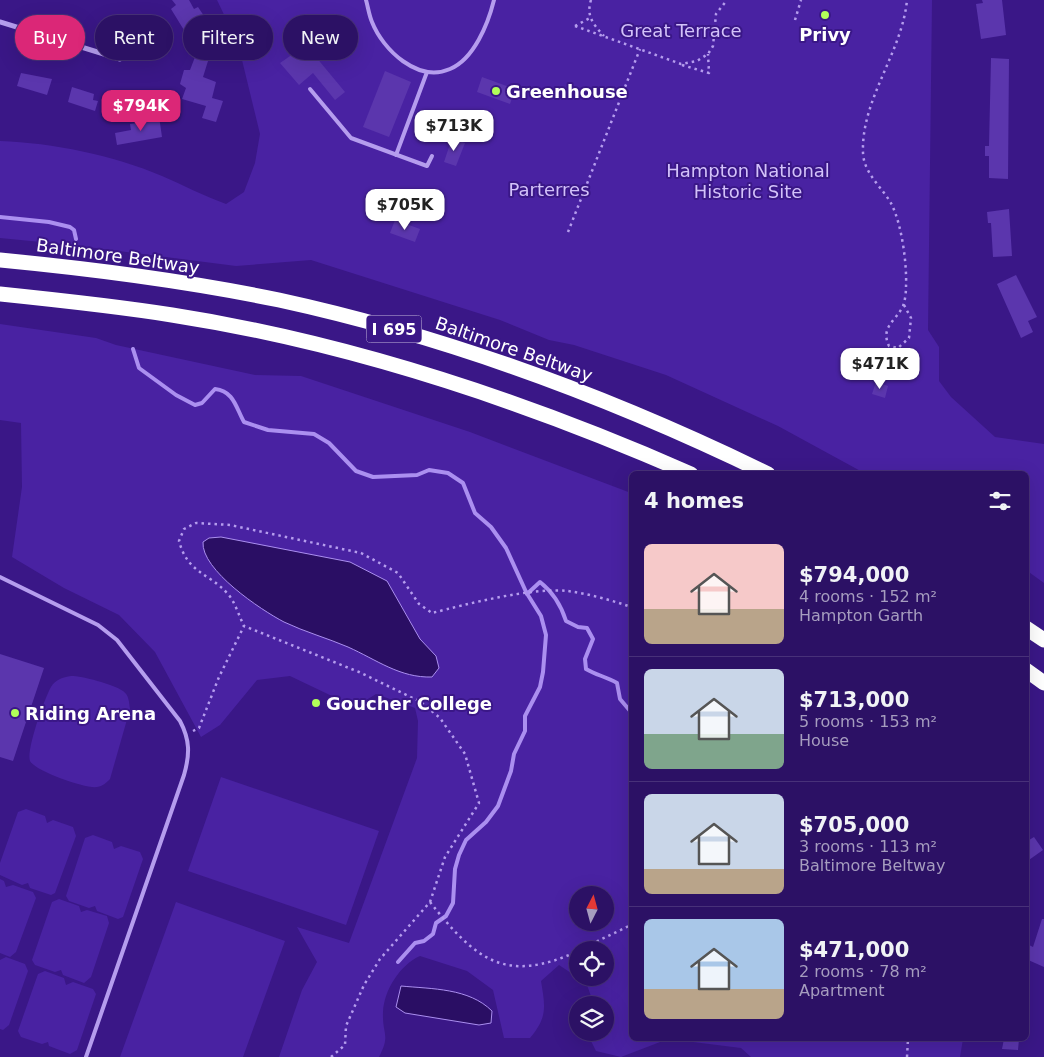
<!DOCTYPE html>
<meta charset="utf-8">
<style>
:root{--surface:#2c1165;--page:#381f6e;--text:#f1f3f6;--muted:#a69dbf;--line:#483179;--accent:#db2777}
body{margin:0;font-family:"DejaVu Sans",sans-serif;background:var(--page);color:var(--text);height:100vh;display:flex;flex-direction:column;font-size:19px;white-space:nowrap}
*{box-sizing:border-box;margin:0}
p{font-size:16px;color:var(--muted)}
.icon{flex:none;width:28px;height:28px;fill:none;stroke:currentColor;stroke-width:2;stroke-linecap:round;stroke-linejoin:round}
.map{position:relative;flex:1;overflow:hidden}
.drawer{position:absolute;left:629px;top:471px;width:400px;height:570px;display:flex;flex-direction:column;background:var(--surface);border-radius:8px;box-shadow:0 5px 20px #0002,0 0 0 1px var(--line)}
.drawer>*{flex:none}
.guide{position:absolute;left:15px;top:15px;width:475px;height:45px;display:flex;gap:10px}
.needle{width:32px;rotate:6deg}
.fabs{position:absolute;left:569px;top:886px;display:grid;gap:10px}
.fabs a{display:grid;place-items:center;width:45px;height:45px;border-radius:50%;background:var(--surface);box-shadow:0 5px 20px #0002,0 0 0 1px var(--line);font-size:25px}
.price{position:absolute;translate:-50% -42px;padding:0 11px;border-radius:10px;background:#fff;color:#222;font-size:16px;line-height:32px;filter:drop-shadow(0 1px 2px #0008)}
.price::after{content:'';position:absolute;left:50%;top:30px;width:15px;height:11px;margin-left:-8px;background:inherit;clip-path:polygon(0 0,100% 0,50% 100%)}
.price.on{background:var(--accent);color:#fff}
ul{padding:0;list-style:none}
li{display:flex;align-items:center;gap:15px;height:125px;padding:0 15px}
li+li{border-top:1px solid var(--line)}
li span{display:grid;place-items:center;flex:none;width:140px;height:100px;border-radius:8px;color:#555}
li>.icon{margin-inline-start:auto}
span .icon{width:60px;height:60px;fill:#fffc;stroke-width:1}
li b{font-size:21px}
h2{display:flex;justify-content:space-between;align-items:center;height:60px;padding:0 15px;font-size:21px}
.chip{padding:0 18px;border-radius:22px;background:var(--surface);box-shadow:0 5px 20px #0002,0 0 0 1px var(--line);font-size:18px;line-height:45px}
.chip.on{background:var(--accent);color:#fff}
.map>svg:first-child{display:block}
.green{fill:#4922a2;fill-rule:evenodd}
.water{fill:#2a0e64;stroke:#ab8ff0}
.lines{fill:none;stroke-linecap:round;stroke-linejoin:round}
.stream{stroke:#ab8ff0;stroke-width:4}
.building{fill:#5b36ad}
.path{stroke:#b59dee;stroke-width:2.5;stroke-dasharray:2.5 4;stroke-linecap:butt}
.lane{stroke:#b59dee;stroke-width:4}
.street{stroke:#b59dee;stroke-width:5}
.highway{stroke:#fff;stroke-width:15}
.poi-dot{fill:#b2ff59;stroke:#3a1787;stroke-width:2}
.labels{text-anchor:middle;dominant-baseline:central;stroke-width:4;stroke-linejoin:round;paint-order:stroke}
.shield{fill:#3a1787;stroke:#c4b9db;stroke-width:1}
.shield-label{font-size:16px;font-weight:bold;fill:#fff}
.park-label{font-size:18px;fill:#d3c2fa;stroke:#3a1787}
.poi-label{font-size:18px;font-weight:bold;fill:#fff;stroke:#3a1787;text-anchor:start}
.street-label{font-size:18px;fill:#fff;stroke:#3a1787}
</style>
<div class="map">
<svg width="1044" height="1057" viewBox="0 0 1044 1057">
<rect width="100%" height="100%" fill="#3a1787"/>
<g class="green">
<path d="M 217,0 L 932,0 L 928,330 L 939,347 L 939,381 L 951,397 L 995,437 L 1044,444 L 1044,583 L 1026,570 L 1026,474 L 866,474 L 778,426 L 666,375 L 574,345 L 549,340 L 500,320 L 311,260 L 236,266 L 72,245 L 0,238 L 0,141 C 53,143 113,155 162,176 C 183,185 204,196 226,204 L 244,192 L 255,163 L 260,134 L 241,56 L 242,52 Z"/>
<path d="M 0,324 L 96,338 L 116,345 L 255,375 L 301,376 L 470,432 L 631,493 L 631,1039 L 668,1039 L 621,1057 L 596,1051 L 587,1033 L 605,1032 L 605,1005 L 591,1005 L 593,1002 L 586,982 L 579,978 L 605,978 L 605,950 L 578,950 L 577,977 L 559,965 L 541,981 C 545,1006 548,1017 530,1038 L 504,1038 L 493,990 L 467,971 L 420,956 C 400,965 384,990 383,1012 C 382,1035 391,1034 379,1057 L 279,1057 L 302,990 L 317,962 L 297,927 L 349,943 L 417,758 L 418,721 L 415,708 L 376,694 L 355,707 L 290,676 L 257,680 L 220,725 L 201,737 L 155,652 L 119,615 L 64,588 L 12,557 L 22,487 L 21,423 L 0,420 ZM 578,895 L 605,895 L 605,922 L 578,922 Z"/>
<path d="M 71,676 C 82,676 113,684 123,691 C 129,695 129,702 130,709 L 110,779 C 106,783 103,786 97,787 C 86,789 35,771 30,761 C 26,750 45,697 51,687 C 55,680 63,677 71,676 Z"/>
<path d="M 221,777 L 379,831 L 346,925 L 188,871 Z"/>
<path d="M 26,809 L 45,816 L 47,823 L 53,820 L 73,827 L 76,836 L 55,893 L 51,895 L 30,888 L 28,883 L 22,885 L 0,875 L 0,863 L 18,812 Z"/>
<path d="M 93,835 L 112,842 L 114,849 L 121,846 L 140,852 L 143,859 L 123,917 L 118,919 L 97,911 L 95,906 L 89,908 L 69,901 L 66,896 L 85,838 Z"/>
<path d="M 0,879 L 4,881 L 6,887 L 13,885 L 33,892 L 36,898 L 16,952 L 10,957 L 0,953 Z"/>
<path d="M 59,899 L 79,906 L 81,912 L 87,910 L 107,916 L 109,923 L 91,977 L 84,983 L 63,975 L 61,970 L 55,972 L 35,965 L 32,960 L 52,902 Z"/>
<path d="M 176,902 L 285,941 L 243,1057 L 120,1057 Z"/>
<path d="M 6,957 L 25,964 L 28,971 L 9,1025 L 3,1030 L 0,1029 L 0,960 Z"/>
<path d="M 45,971 L 64,978 L 66,985 L 73,982 L 93,989 L 96,994 L 77,1050 L 70,1054 L 49,1046 L 48,1042 L 42,1044 L 21,1037 L 18,1031 L 38,974 Z"/>
<path d="M 669,1039 L 963,1039 L 960,1057 L 751,1057 L 741,1048 Z"/>
</g>
<g class="water">
<path d="M 221,537 L 350,562 L 387,581 L 420,639 L 436,656 L 439,668 L 432,677 C 400,678 377,660 348,647 C 327,638 305,632 284,622 C 261,610 201,570 203,542 L 209,538 Z"/>
<path d="M 401,986 C 432,989 469,988 492,1011 L 491,1023 L 479,1025 L 405,1013 L 396,1007 Z"/>
</g>
<g class="lines">
<g class="stream">
<path d="M 0,217 L 49,222 L 70,227 L 74,230 L 76,239"/>
<path d="M 133,349 L 139,368 L 176,395 L 195,405 L 202,403 L 215,389 C 234,391 236,408 244,422 L 268,430 L 314,434 L 329,443 L 356,471 L 373,477 L 417,475 L 429,470 L 448,473 L 463,483 L 475,513 L 491,527 L 506,548 L 527,594 L 540,582 C 554,593 561,605 566,621 L 578,627 L 587,628 L 593,639 L 585,659 L 586,669 C 596,675 607,677 617,683 L 620,699 L 631,712"/>
<path d="M 398,962 L 415,943 L 424,941 L 433,934 L 436,923 L 446,916 L 453,903 L 455,869 L 459,855 L 466,840 L 486,822 L 498,806 L 511,771 L 514,754 L 525,731 L 525,716 L 540,687 L 543,672 L 546,635 L 541,616 L 526,592"/>
</g>
</g>
<g class="building">
<path d="M 172,0 L 189,0 L 194,9 L 198,7 L 206,19 L 201,22 L 203,25 L 187,35 L 171,9 L 176,5 Z"/>
<path d="M 982,0 L 1002,0 L 1006,35 L 981,39 L 976,4 L 983,3 Z"/>
<path d="M 306,45 L 345,92 L 335,100 L 313,73 L 299,85 L 280,63 Z"/>
<path d="M 195,57 L 208,61 L 203,77 L 216,82 L 212,98 L 223,101 L 216,122 L 202,118 L 206,106 L 182,99 L 186,88 L 180,84 L 184,70 L 190,70 Z"/>
<path d="M 991,58 L 1009,59 L 1008,179 L 989,178 L 989,156 L 985,156 L 985,146 L 989,146 Z"/>
<path d="M 385,71 L 411,82 L 389,137 L 363,127 Z"/>
<path d="M 21,73 L 52,79 L 47,95 L 17,86 Z"/>
<path d="M 482,77 L 515,89 L 510,104 L 477,92 Z"/>
<path d="M 72,87 L 94,94 L 93,100 L 98,101 L 95,111 L 68,102 Z"/>
<path d="M 159,116 L 162,137 L 117,145 L 115,133 L 131,130 L 130,124 L 145,122 L 145,118 Z"/>
<path d="M 452,138 L 465,143 L 456,166 L 444,162 Z"/>
<path d="M 1009,209 L 1012,256 L 993,257 L 991,223 L 988,223 L 987,212 Z"/>
<path d="M 395,220 L 420,229 L 415,242 L 390,233 Z"/>
<path d="M 1016,275 L 1037,317 L 1028,321 L 1033,332 L 1021,338 L 997,284 Z"/>
<path d="M 876,382 L 888,386 L 885,398 L 872,394 Z"/>
<path d="M 0,654 L 44,668 L 13,761 L 0,757 Z"/>
<path d="M 1034,837 L 1043,850 L 1026,862 L 1026,842 Z"/>
<path d="M 1042,919 L 1044,919 L 1044,967 L 1026,959 L 1029,945 L 1033,947 Z"/>
<path d="M 1004,1039 L 1019,1039 L 1018,1050 L 1002,1049 Z"/>
</g>
<g class="lines">
<g class="path">
<path d="M 591,0 C 586,16 593,24 604,36"/>
<path d="M 795,20 L 801,0"/>
<path d="M 575,26 L 681,64 L 697,61 L 708,54 L 713,46 L 716,14 L 727,0"/>
<path d="M 575,26 L 590,18"/>
<path d="M 682,65 L 709,73 L 708,54"/>
<path d="M 568,232 L 640,49"/>
<path d="M 904,305 L 911,318 L 909,338 L 898,348 L 889,346 C 880,327 896,321 903,306 C 905,301 906,293 906,287 C 907,264 902,226 892,205 C 883,188 864,174 863,153 C 861,99 902,53 907,0"/>
<path d="M 193,731 L 199,728 L 219,677 L 244,626"/>
<path d="M 430,902 C 475,959 505,985 578,951"/>
<path d="M 579,950 L 631,925"/>
<path d="M 331,1057 L 345,1045 L 346,1026 L 364,985 L 380,959 L 430,902 L 445,857 L 479,803 L 465,754 L 440,718 L 421,702 L 359,672 L 244,626 C 239,616 235,602 228,594 C 208,572 188,574 179,541 L 184,529 L 196,523 L 230,525 L 361,553 L 398,573 L 419,604 L 432,613 C 467,604 532,587 568,591 C 589,594 611,600 631,607"/>
<path d="M 907,1057 L 908,1039"/>
</g>
<g class="lane">
<path d="M 366,0 C 368,7 369,15 372,22 C 383,50 418,83 450,69 C 474,59 488,24 494,0"/>
<path d="M 310,89 L 351,138 L 427,166 L 432,156"/>
<path d="M 396,155 L 427,72"/>
<path d="M 0,577 L 98,625 L 117,640 L 180,721 C 190,740 190,754 184,775 L 86,1057"/>
</g>
<path class="street" d="M 0,22 L 120,59"/>
<g class="highway">
<path d="M 0,260 C 94,269 187,281 279,300 C 449,337 612,398 768,474"/>
<path d="M 0,294 C 58,300 115,306 172,315 C 352,343 525,401 691,474"/>
<path d="M 1026,628 L 1044,640"/>
<path d="M 1026,670 L 1044,683"/>
</g>
</g>
<g class="poi-dot">
<circle cx="825" cy="15" r="5"/>
<circle cx="496" cy="91" r="5"/>
<circle cx="316" cy="703" r="5"/>
<circle cx="15" cy="713" r="5"/>
</g>
<g class="labels">
<rect class="shield" x="366.5" y="315.5" width="55" height="27" rx="4"/>
<g class="shield-label">
<text x="394" y="329">I 695</text>
</g>
<g class="park-label">
<text x="681" y="30">Great Terrace</text>
<text x="748" y="170">Hampton National<tspan x="748" dy="21">Historic Site</tspan></text>
<text x="549" y="189">Parterres</text>
</g>
<g class="poi-label">
<text x="825" y="34" text-anchor="middle">Privy</text>
<text x="506" y="91">Greenhouse</text>
<text x="326" y="703">Goucher College</text>
<text x="25" y="713">Riding Arena</text>
</g>
<g class="street-label">
<text transform="translate(118 256) rotate(8)">Baltimore Beltway</text>
<text transform="translate(514 349) rotate(19)">Baltimore Beltway</text>
</g>
</g>
</svg>
<div class="fabs">
<a><svg class="needle" viewBox="-14 -14 28 28"><path d="M0-13l5 13h-10z" fill="#e53935"/><path d="M0 13l5-13h-10z" fill="#a69dbf"/></svg></a>
<a><svg class="icon" aria-label="locate" viewBox="0 0 24 24"><circle cx="12" cy="12" r="6"/><path d="M12 2v4M12 18v4M2 12h4M18 12h4"/></svg></a>
<a><svg class="icon" aria-label="layers" viewBox="0 0 24 24"><path d="M12 4l9 5-9 5-9-5zM3 14l9 5 9-5"/></svg></a>
</div>
<b class="price on" style="left:141px;top:132px">$794K</b>
<b class="price" style="left:454px;top:152px">$713K</b>
<b class="price" style="left:405px;top:231px">$705K</b>
<b class="price" style="left:880px;top:390px">$471K</b>
<div class="guide">
<a class="chip on">Buy</a>
<a class="chip">Rent</a>
<a class="chip">Filters</a>
<a class="chip">New</a>
</div>
<section class="drawer">
<h2>4 homes<svg class="icon" aria-label="filters" viewBox="0 0 24 24"><path d="M4 7h16M4 17h16"/><circle cx="9" cy="7" r="2"/><circle cx="15" cy="17" r="2"/></svg></h2>
<ul>
<li><span style="background:linear-gradient(#f6c9c9 65%,#b9a48a 0)"><svg class="icon" aria-label="home" viewBox="0 0 24 24"><path d="M3 11l9-7 9 7M6 9v11h12V9"/></svg></span><div><b>$794,000</b><p>4 rooms · 152 m²</p><p>Hampton Garth</p></div></li>
<li><span style="background:linear-gradient(#c9d6e8 65%,#7fa58c 0)"><svg class="icon" aria-label="home" viewBox="0 0 24 24"><path d="M3 11l9-7 9 7M6 9v11h12V9"/></svg></span><div><b>$713,000</b><p>5 rooms · 153 m²</p><p>House</p></div></li>
<li><span style="background:linear-gradient(#c9d6e8 75%,#b9a48a 0)"><svg class="icon" aria-label="home" viewBox="0 0 24 24"><path d="M3 11l9-7 9 7M6 9v11h12V9"/></svg></span><div><b>$705,000</b><p>3 rooms · 113 m²</p><p>Baltimore Beltway</p></div></li>
<li><span style="background:linear-gradient(#a9c7e8 70%,#b9a48a 0)"><svg class="icon" aria-label="home" viewBox="0 0 24 24"><path d="M3 11l9-7 9 7M6 9v11h12V9"/></svg></span><div><b>$471,000</b><p>2 rooms · 78 m²</p><p>Apartment</p></div></li>
</ul>
</section>
</div>
